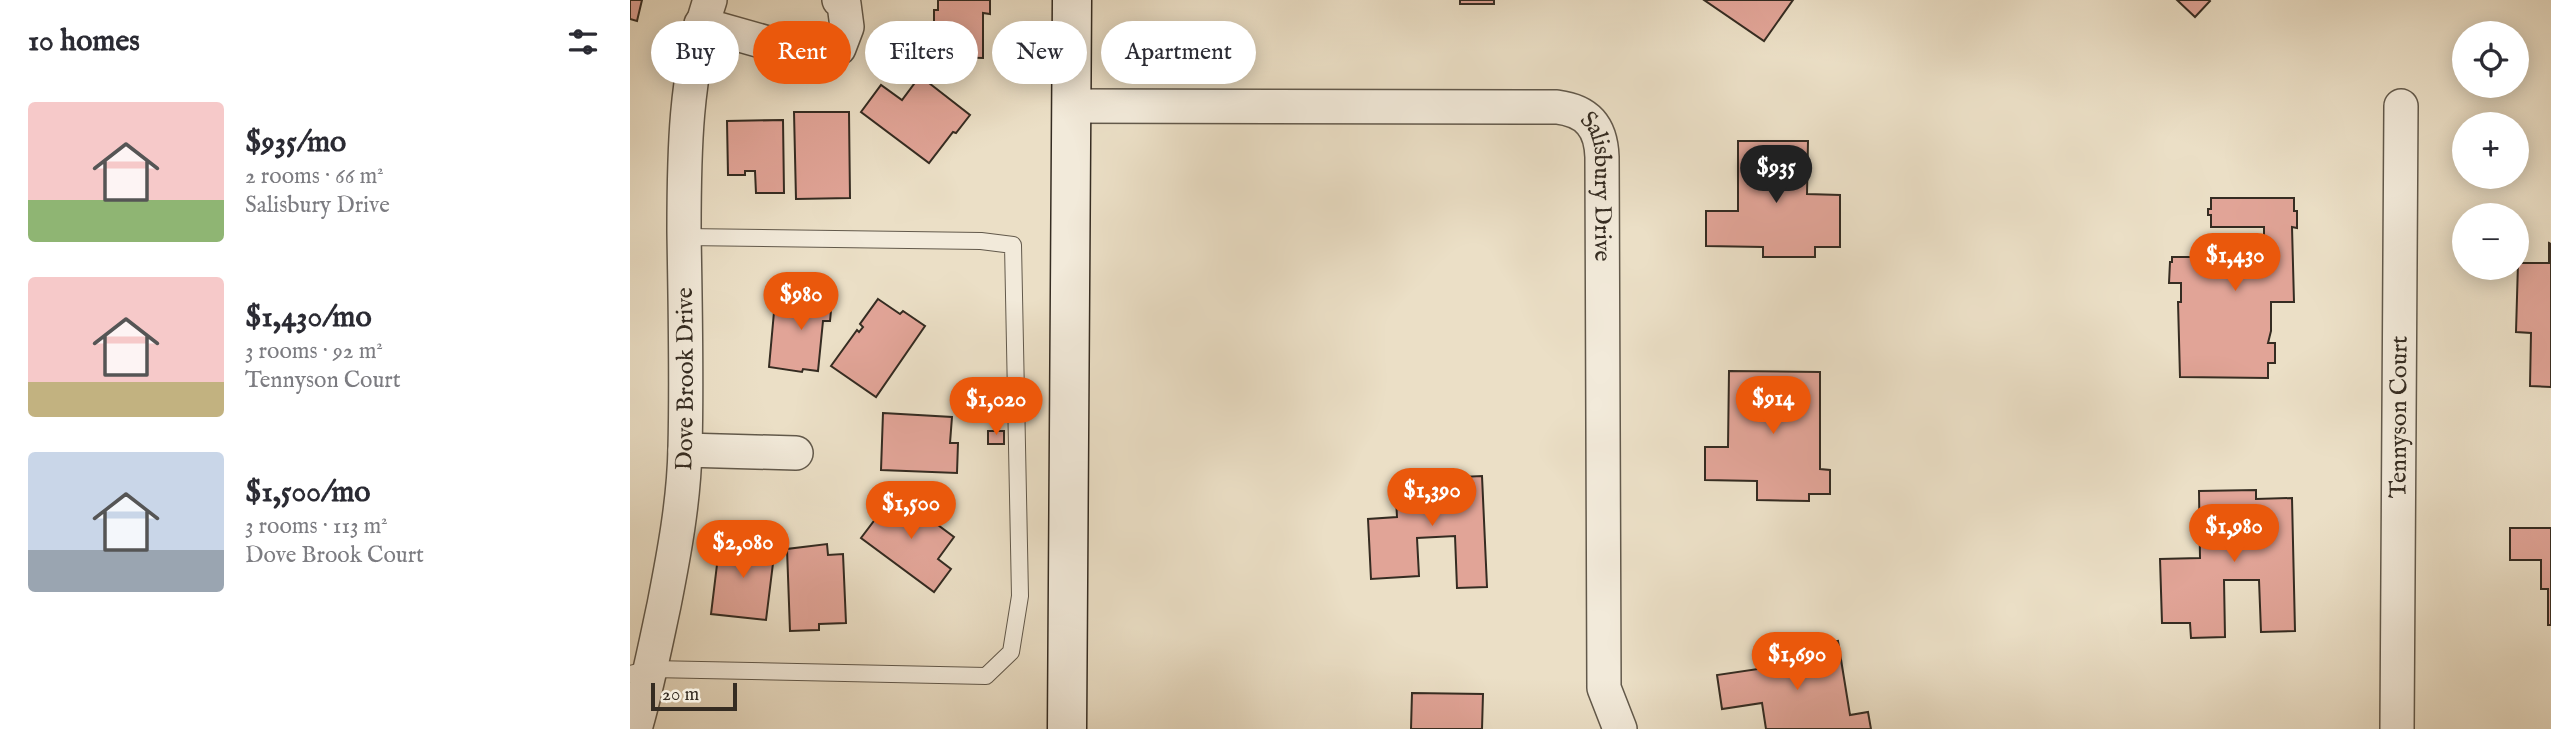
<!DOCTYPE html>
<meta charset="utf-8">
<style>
:root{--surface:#fff;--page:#f7f7f7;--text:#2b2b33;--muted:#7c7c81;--accent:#ea580c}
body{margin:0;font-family:"IM FELL English",serif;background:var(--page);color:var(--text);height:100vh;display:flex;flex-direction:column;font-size:26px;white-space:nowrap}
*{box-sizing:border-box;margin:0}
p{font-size:23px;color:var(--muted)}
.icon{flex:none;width:38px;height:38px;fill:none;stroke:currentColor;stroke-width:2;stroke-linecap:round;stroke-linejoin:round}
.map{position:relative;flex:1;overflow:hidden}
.panel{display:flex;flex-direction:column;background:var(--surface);width:630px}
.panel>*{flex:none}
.top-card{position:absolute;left:21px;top:21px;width:665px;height:63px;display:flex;gap:14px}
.buttons{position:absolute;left:1822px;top:21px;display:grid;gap:14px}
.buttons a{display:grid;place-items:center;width:77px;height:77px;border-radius:50%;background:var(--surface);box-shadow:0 4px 18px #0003;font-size:35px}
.scale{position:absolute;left:21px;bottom:18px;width:86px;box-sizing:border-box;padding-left:7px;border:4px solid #352c22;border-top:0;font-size:19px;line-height:24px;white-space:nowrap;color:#352c22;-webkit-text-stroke:5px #f2eada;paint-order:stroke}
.price{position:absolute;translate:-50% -60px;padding:0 16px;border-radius:24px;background:var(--accent);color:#fff;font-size:23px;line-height:46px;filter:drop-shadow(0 2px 4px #0008)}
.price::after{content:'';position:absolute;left:50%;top:42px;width:21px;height:16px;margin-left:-10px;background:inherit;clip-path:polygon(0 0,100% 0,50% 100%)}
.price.on{background:#222;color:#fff}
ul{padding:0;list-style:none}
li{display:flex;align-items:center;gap:21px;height:175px;padding:0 28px}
li span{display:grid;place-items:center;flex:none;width:196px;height:140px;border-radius:7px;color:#555}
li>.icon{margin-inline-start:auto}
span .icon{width:84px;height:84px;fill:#fffc;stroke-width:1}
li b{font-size:30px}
h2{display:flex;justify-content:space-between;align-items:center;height:84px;padding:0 28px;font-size:30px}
.tag{padding:0 24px;border-radius:32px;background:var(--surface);box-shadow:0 4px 18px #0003;font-size:24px;line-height:63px}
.tag.on{background:var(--accent);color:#fff}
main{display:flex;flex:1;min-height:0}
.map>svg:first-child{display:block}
.building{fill:#e1a497;stroke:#352c22;stroke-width:2}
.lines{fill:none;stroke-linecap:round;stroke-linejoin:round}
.lane-casing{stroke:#62594b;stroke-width:18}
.street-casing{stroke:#62594b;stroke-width:36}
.secondary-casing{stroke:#352c22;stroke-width:41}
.lane{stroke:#f2eada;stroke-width:16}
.street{stroke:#f2eada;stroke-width:33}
.secondary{stroke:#f2eada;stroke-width:38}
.labels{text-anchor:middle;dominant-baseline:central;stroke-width:5;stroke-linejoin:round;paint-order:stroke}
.street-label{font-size:24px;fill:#352c22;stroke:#f2eada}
</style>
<main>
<section class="panel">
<h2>10 homes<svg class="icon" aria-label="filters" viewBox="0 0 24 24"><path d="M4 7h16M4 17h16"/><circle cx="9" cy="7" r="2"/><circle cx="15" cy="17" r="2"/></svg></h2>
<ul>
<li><span style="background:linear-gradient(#f6c9c9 70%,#8fb573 0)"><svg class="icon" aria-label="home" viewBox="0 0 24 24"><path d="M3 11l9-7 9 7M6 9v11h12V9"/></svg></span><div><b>$935/mo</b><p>2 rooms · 66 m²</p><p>Salisbury Drive</p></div></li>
<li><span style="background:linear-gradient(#f6c9c9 75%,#c2b280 0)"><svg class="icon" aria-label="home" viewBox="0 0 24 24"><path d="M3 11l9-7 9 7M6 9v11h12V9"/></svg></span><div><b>$1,430/mo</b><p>3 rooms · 92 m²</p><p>Tennyson Court</p></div></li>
<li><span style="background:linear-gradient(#c9d6e8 70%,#9aa5b1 0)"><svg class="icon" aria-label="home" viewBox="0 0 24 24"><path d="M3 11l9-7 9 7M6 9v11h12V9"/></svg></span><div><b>$1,500/mo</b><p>3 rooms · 113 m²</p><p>Dove Brook Court</p></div></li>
</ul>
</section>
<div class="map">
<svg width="1921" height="729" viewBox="0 0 1921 729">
<rect width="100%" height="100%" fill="#ebdfc6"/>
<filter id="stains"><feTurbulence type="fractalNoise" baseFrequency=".00286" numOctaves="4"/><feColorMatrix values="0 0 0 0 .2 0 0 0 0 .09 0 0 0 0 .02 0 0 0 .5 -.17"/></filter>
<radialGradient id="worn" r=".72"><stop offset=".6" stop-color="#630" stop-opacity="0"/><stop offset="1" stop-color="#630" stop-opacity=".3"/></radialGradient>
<g class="building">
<path d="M 0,0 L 12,0 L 7,21 L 0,19 Z"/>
<path d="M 308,0 L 360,0 L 360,14 L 353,13 L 353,58 L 279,56 L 280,23 L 304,24 L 304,10 L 308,10 Z"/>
<rect x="830" y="0" width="34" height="4"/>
<path d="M 1074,0 L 1163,0 L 1134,41 Z"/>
<path d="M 1547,0 L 1579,0 L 1580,1 L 1565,17 Z"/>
<path d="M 290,76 L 340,115 L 326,133 L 323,132 L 299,163 L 231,112 L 251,85 L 272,100 Z"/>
<path d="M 164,112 L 219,112 L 220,198 L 166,199 Z"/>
<path d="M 153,120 L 154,193 L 126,193 L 125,171 L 115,171 L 115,175 L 98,175 L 97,121 Z"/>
<path d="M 1108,141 L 1178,141 L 1177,194 L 1210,195 L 1210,247 L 1185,247 L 1185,257 L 1133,257 L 1133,247 L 1076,246 L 1076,211 L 1108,211 Z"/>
<path d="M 1581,198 L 1664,198 L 1664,211 L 1667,211 L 1667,228 L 1662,227 L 1664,302 L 1641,302 L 1641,331 L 1638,343 L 1645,343 L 1645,363 L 1638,363 L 1638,378 L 1550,377 L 1548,302 L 1551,302 L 1551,283 L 1539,283 L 1540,262 L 1542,262 L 1542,257 L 1564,257 L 1564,250 L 1595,248 L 1595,253 L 1611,253 L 1611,271 L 1634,271 L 1634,227 L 1581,227 L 1581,215 L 1578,215 L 1578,209 L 1581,209 Z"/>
<path d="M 1919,243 L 1921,244 L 1921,387 L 1900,386 L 1901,333 L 1886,332 L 1888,263 L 1919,263 Z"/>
<path d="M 173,286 L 203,289 L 200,321 L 193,321 L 188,371 L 173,369 L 172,372 L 139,367 L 144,312 L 170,314 Z"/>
<path d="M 248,299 L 270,314 L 273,311 L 295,326 L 246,397 L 201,366 L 227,330 L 229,332 L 233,327 L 230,324 Z"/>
<path d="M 1099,371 L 1190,372 L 1190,469 L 1200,470 L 1200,494 L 1179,494 L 1179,501 L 1127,500 L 1127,481 L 1075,480 L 1075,447 L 1098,447 Z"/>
<path d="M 253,413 L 322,417 L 320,443 L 328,443 L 327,473 L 251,470 Z"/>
<rect x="358" y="431" width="16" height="13"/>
<path d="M 852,476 L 857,587 L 827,588 L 825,536 L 787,538 L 789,576 L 741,579 L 738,519 L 767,517 L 765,480 Z"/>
<path d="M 1626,490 L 1626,499 L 1662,498 L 1665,631 L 1631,632 L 1629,580 L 1594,580 L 1595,637 L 1561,638 L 1560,623 L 1532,623 L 1530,559 L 1570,558 L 1569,491 Z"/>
<path d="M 265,493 L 324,537 L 308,559 L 321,569 L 304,592 L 231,538 Z"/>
<path d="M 1880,528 L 1921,528 L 1921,625 L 1918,625 L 1918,589 L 1911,589 L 1911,560 L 1880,560 Z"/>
<path d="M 90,540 L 145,547 L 136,620 L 81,614 Z"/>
<path d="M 197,544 L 198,555 L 213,554 L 216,623 L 189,624 L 189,630 L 160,631 L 157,549 Z"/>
<path d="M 1208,641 L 1220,715 L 1238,712 L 1241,729 L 1136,729 L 1132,703 L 1092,709 L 1087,675 L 1175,662 L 1173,646 Z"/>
<path d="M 782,693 L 853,694 L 852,729 L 781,729 Z"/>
</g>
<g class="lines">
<defs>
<path id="lane" d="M 0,674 L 21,669 L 356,676 L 381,652 L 390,596 L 383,245 L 351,241 L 54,237"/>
<g id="street">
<path d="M 71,24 L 145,45 L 182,58 L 209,48 L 217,27 L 214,4 L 209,0"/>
<path id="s1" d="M 443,106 L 927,107 C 958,111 971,127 972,157 L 974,688 L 990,729"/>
<path d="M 55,450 L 166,453"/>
<path id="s2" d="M 5,729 C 17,688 25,647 34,605 C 44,554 54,501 55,448 C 57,375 55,303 54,231 C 54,153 55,74 80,0"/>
<path id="s3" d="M 1767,729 L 1771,106"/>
</g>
<path id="secondary" d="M 437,729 L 442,0"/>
</defs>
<use href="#lane" class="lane-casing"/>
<use href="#street" class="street-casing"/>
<use href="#secondary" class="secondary-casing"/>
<use href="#lane" class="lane"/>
<use href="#street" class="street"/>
<use href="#secondary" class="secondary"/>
</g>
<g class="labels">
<g class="street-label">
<text stroke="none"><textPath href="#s1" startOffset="588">Salisbury Drive</textPath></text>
<text stroke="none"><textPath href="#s2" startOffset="355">Dove Brook Drive</textPath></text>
<text stroke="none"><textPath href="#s3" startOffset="312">Tennyson Court</textPath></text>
</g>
</g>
<rect width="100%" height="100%" filter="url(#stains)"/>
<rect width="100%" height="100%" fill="url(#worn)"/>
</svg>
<div class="buttons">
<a><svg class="icon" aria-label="locate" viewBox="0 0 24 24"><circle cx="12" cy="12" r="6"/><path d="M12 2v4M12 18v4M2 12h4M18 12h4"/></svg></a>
<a>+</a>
<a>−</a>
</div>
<div class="scale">20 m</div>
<b class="price on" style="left:1146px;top:205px">$935</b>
<b class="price" style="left:1605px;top:293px">$1,430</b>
<b class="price" style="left:171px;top:332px">$980</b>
<b class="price" style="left:1143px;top:436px">$914</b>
<b class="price" style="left:366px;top:437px">$1,020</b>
<b class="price" style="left:802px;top:528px">$1,390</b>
<b class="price" style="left:281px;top:541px">$1,500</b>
<b class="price" style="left:1604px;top:564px">$1,980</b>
<b class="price" style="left:113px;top:580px">$2,080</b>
<b class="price" style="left:1167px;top:692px">$1,690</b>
<div class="top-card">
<a class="tag">Buy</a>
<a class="tag on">Rent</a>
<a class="tag">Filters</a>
<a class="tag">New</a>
<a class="tag">Apartment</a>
</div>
</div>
</main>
